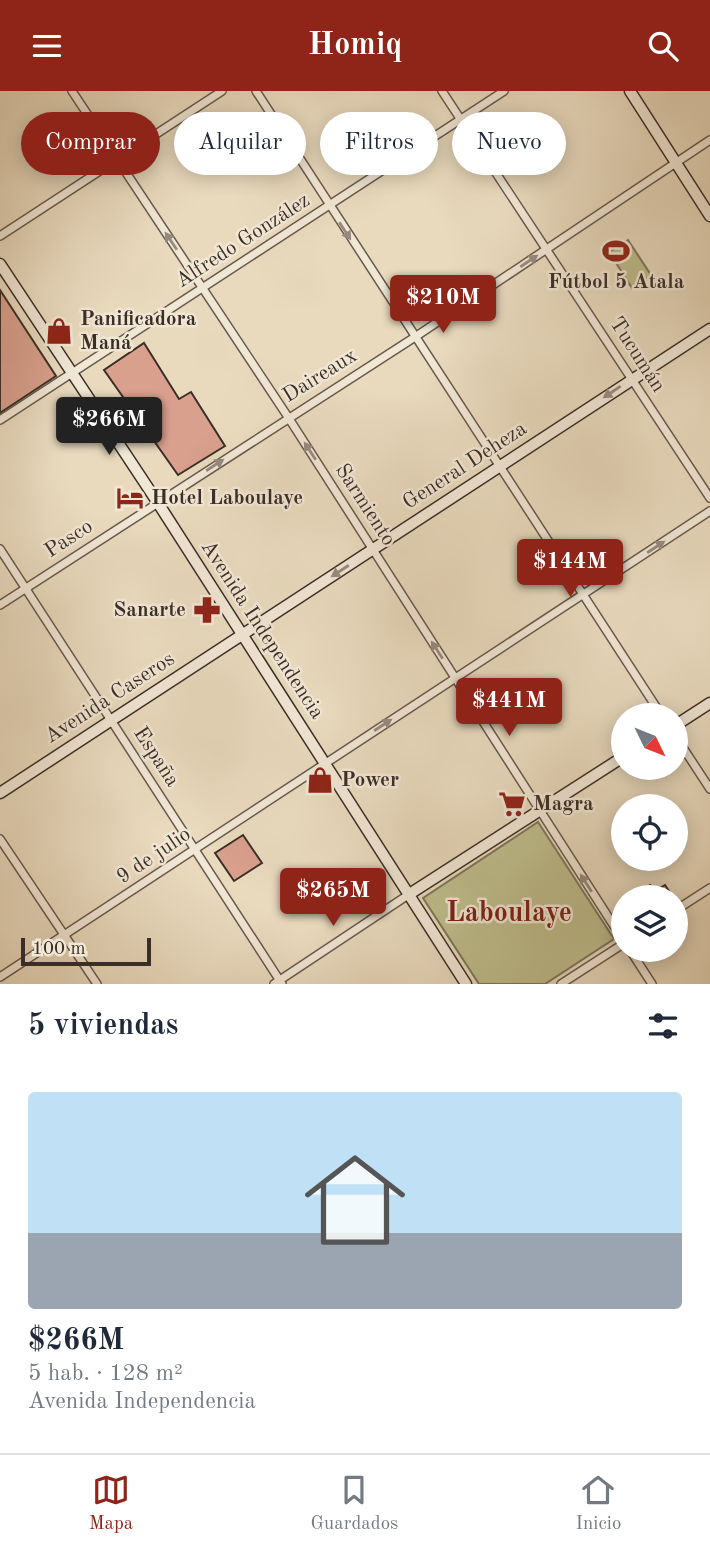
<!DOCTYPE html>
<html lang="es">
<meta charset="utf-8">
<style>
:root{--surface:#fff;--page:#f2f2f3;--text:#1f2937;--muted:#747a83;--line:#e0e1e3;--accent:#8f2418}
body{margin:0;font-family:"Old Standard TT",serif;background:var(--page);color:var(--text);height:100vh;display:flex;flex-direction:column;font-size:26px;white-space:nowrap}
*{box-sizing:border-box;margin:0}
p{font-size:23px;color:var(--muted)}
.icon{flex:none;width:38px;height:38px;fill:none;stroke:currentColor;stroke-width:2;stroke-linecap:round;stroke-linejoin:round}
.map{position:relative;height:893px;overflow:hidden}
.drawer{display:flex;flex-direction:column;background:var(--surface);flex:1}
.drawer>*{flex:none}
.hud{position:absolute;left:21px;top:21px;width:668px;height:63px;display:flex;gap:14px}
.needle{width:46px;rotate:133deg}
.buttons{position:absolute;left:611px;top:612px;display:grid;gap:14px}
.buttons a{display:grid;place-items:center;width:77px;height:77px;border-radius:50%;background:var(--surface);box-shadow:0 4px 18px #0003;font-size:35px}
.scale{position:absolute;left:21px;bottom:18px;width:130px;box-sizing:border-box;padding-left:7px;border:4px solid #3a2e27;border-top:0;font-size:19px;line-height:24px;white-space:nowrap;color:#3a2e27;-webkit-text-stroke:5px #f1e7d5;paint-order:stroke}
.price{position:absolute;translate:-50% -60px;padding:0 16px;border-radius:7px;background:var(--accent);color:#fff;font-size:23px;line-height:46px;filter:drop-shadow(0 2px 4px #0008)}
.price::after{content:'';position:absolute;left:50%;top:42px;width:21px;height:16px;margin-left:-10px;background:inherit;clip-path:polygon(0 0,100% 0,50% 100%)}
.price.selected{background:#222;color:#fff}
ul{padding:0;list-style:none}
li{display:grid;align-content:center;gap:14px;height:371px;padding:0 28px}
li+li{border-top:2px solid var(--line)}
li span{display:grid;place-items:center;height:217px;border-radius:7px;color:#555}
li>.icon{margin-inline-start:auto}
span .icon{width:126px;height:126px;fill:#fffc;stroke-width:1}
li b{font-size:30px}
h2{display:flex;justify-content:space-between;align-items:center;height:84px;padding:0 28px;font-size:30px}
.chip{padding:0 24px;border-radius:32px;background:var(--surface);box-shadow:0 4px 18px #0003;font-size:24px;line-height:63px}
.chip.selected{background:var(--accent);color:#fff}
header{display:flex;justify-content:space-between;align-items:center;height:91px;padding:0 28px;background:var(--accent);color:#fff;font-size:32px;font-weight:700}
.tabs{display:flex;justify-content:space-around;align-items:center;height:98px;border-top:2px solid var(--line);background:var(--surface);font-size:19px;color:var(--muted)}
.tabs a{display:grid;justify-items:center;gap:4px}
.tabs .selected{color:var(--accent)}
.map>svg:first-child{display:block}
.green{fill:#bebd8c;stroke:#7c765a;stroke-width:2}
.building{fill:#d9a08d;stroke:#3a2e27;stroke-width:2}
.lines{fill:none;stroke-linecap:round;stroke-linejoin:round}
.street-casing{stroke:#66594d;stroke-width:10}
.secondary-casing{stroke:#3a2e27;stroke-width:13}
.street{stroke:#f1e7d5;stroke-width:7}
.secondary{stroke:#f1e7d5;stroke-width:10}
.oneway{fill:#968a7e}
.labels{text-anchor:middle;dominant-baseline:central;stroke-width:5;stroke-linejoin:round;paint-order:stroke}
.street-label{font-size:21px;fill:#3a2e27;stroke:#f1e7d5}
.poi-label{font-size:21px;font-weight:bold;fill:#3a2e27;stroke:#f1e7d5;text-anchor:start}
.district-label{font-size:28px;font-weight:bold;fill:#7a1f14;stroke:#f1e7d5}
</style>
<header><svg class="icon" aria-label="menu" viewBox="0 0 24 24"><path d="M4 6h16M4 12h16M4 18h16"/></svg>Homiq<svg class="icon" aria-label="search" viewBox="0 0 24 24"><circle cx="10" cy="10" r="6"/><path d="M15 15l6 6"/></svg></header>
<div class="map">
<svg width="710" height="893" viewBox="0 0 710 893">
<rect width="100%" height="100%" fill="#e9dabe"/>
<filter id="stains"><feTurbulence type="fractalNoise" baseFrequency=".00286" numOctaves="4"/><feColorMatrix values="0 0 0 0 .2 0 0 0 0 .09 0 0 0 0 .02 0 0 0 .5 -.17"/></filter>
<radialGradient id="worn" r=".72"><stop offset=".6" stop-color="#630" stop-opacity="0"/><stop offset="1" stop-color="#630" stop-opacity=".3"/></radialGradient>
<g class="green">
<path d="M 628,149 L 651,184 L 632,197 L 609,161 Z"/>
<path d="M 538,731 L 614,848 L 545,893 L 479,893 L 423,807 Z"/>
</g>
<g class="building">
<path d="M 0,199 L 56,285 L 0,322 Z"/>
<path d="M 144,252 L 179,308 L 191,301 L 225,355 L 178,384 L 104,279 Z"/>
<path d="M 243,744 L 262,772 L 234,790 L 215,762 Z"/>
<path d="M 650,794 L 655,800 L 665,794 L 671,803 L 665,807 L 644,807 L 640,801 Z"/>
</g>
<g class="lines">
<defs>
<g id="street">
<path d="M 72,0 L 288,326 L 623,849"/>
<path d="M 256,0 L 662,625"/>
<path d="M 442,0 L 710,407"/>
<path d="M 0,145 L 222,0"/>
<path d="M 0,329 L 504,0"/>
<path d="M 0,458 L 282,893"/>
<path d="M 0,514 L 415,246 L 710,49"/>
<path d="M 676,646 L 710,698"/>
<path d="M 0,748 L 97,893"/>
<path d="M 676,819 L 710,797"/>
<path d="M 630,859 L 652,893"/>
<path d="M 0,886 L 710,420"/>
<path d="M 274,893 L 408,804"/>
<path d="M 561,893 L 623,853"/>
</g>
<g id="secondary">
<path d="M 630,0 L 710,125"/>
<path d="M 0,173 L 158,412 L 466,893"/>
<path d="M 676,634 L 710,612"/>
<path d="M 0,702 L 710,238"/>
<path d="M 408,804 L 623,666"/>
</g>
</defs>
<use href="#street" class="street-casing"/>
<use href="#secondary" class="secondary-casing"/>
<use href="#street" class="street"/>
<use href="#secondary" class="secondary"/>
</g>
<defs><path id="oneway-solid" d="M-6-.8H1V-3.2L6.5 0L1 3.2V.8H-6Z" transform="scale(1.75)"/></defs>
<g class="oneway">
<use href="#oneway-solid" transform="translate(345 140) rotate(57)"/>
<use href="#oneway-solid" transform="translate(171 150) rotate(-124)"/>
<use href="#oneway-solid" transform="translate(529 170) rotate(-34)"/>
<use href="#oneway-solid" transform="translate(612 301) rotate(146)"/>
<use href="#oneway-solid" transform="translate(310 360) rotate(-123)"/>
<use href="#oneway-solid" transform="translate(215 374) rotate(-33)"/>
<use href="#oneway-solid" transform="translate(656 456) rotate(-33)"/>
<use href="#oneway-solid" transform="translate(340 480) rotate(147)"/>
<use href="#oneway-solid" transform="translate(437 559) rotate(-123)"/>
<use href="#oneway-solid" transform="translate(383 634) rotate(-33)"/>
<use href="#oneway-solid" transform="translate(586 792) rotate(-123)"/>
</g>
<defs>
<symbol id="stadium-bare" viewBox="-9 -9 18 18"><path d="M0-5a6.5 5 0 1 0 0 10a6.5 5 0 1 0 0-10ZM-3.5-1.8h7v3.6h-7Z" fill="#8f2418" stroke="#f1e7d5" stroke-width="2.5" paint-order="stroke"/></symbol>
<symbol id="shop-bare" viewBox="-9 -9 18 18"><path d="M-5-2.5h2.3a2.7 3.5 0 0 1 5.4 0H5L5.5 6h-11ZM-1.5-2.5h3a1.5 2.3 0 0 0-3 0Z" fill="#8f2418" stroke="#f1e7d5" stroke-width="2.5" paint-order="stroke"/></symbol>
<symbol id="hotel-bare" viewBox="-9 -9 18 18"><path d="M-6-4.5h1.5V1H6V5H4.5V3h-9V5H-6ZM-4 0a1.8 1.8 0 1 1 3.6 0ZM.5 0V-2.5h3Q6-2.5 6 0Z" fill="#8f2418" stroke="#f1e7d5" stroke-width="2.5" paint-order="stroke"/></symbol>
<symbol id="pharmacy-bare" viewBox="-9 -9 18 18"><path d="M-2-6h4v4h4v4h-4v4h-4v-4h-4v-4h4Z" fill="#8f2418" stroke="#f1e7d5" stroke-width="2.5" paint-order="stroke"/></symbol>
<symbol id="supermarket-bare" viewBox="-9 -9 18 18"><path d="M-6-5.5h2.5l.6 2H6L4.5 2H-2.5L-4.4-4H-6ZM-1.5 3.2a1.3 1.3 0 1 0 .1 0ZM3 3.2a1.3 1.3 0 1 0 .1 0Z" fill="#8f2418" stroke="#f1e7d5" stroke-width="2.5" paint-order="stroke"/></symbol>
</defs>
<g fill-rule="evenodd">
<use href="#stadium-bare" x="597" y="141" width="38" height="38"/>
<use href="#shop-bare" x="40" y="221" width="38" height="38"/>
<use href="#hotel-bare" x="111" y="388" width="38" height="38"/>
<use href="#pharmacy-bare" x="188" y="500" width="38" height="38"/>
<use href="#shop-bare" x="301" y="670" width="38" height="38"/>
<use href="#supermarket-bare" x="493" y="694" width="38" height="38"/>
</g>
<g class="labels">
<g class="street-label">
<text transform="translate(243 150) rotate(-33)">Alfredo González</text>
<text transform="translate(637 264) rotate(57)">Tucumán</text>
<text transform="translate(320 285) rotate(-32)">Daireaux</text>
<text transform="translate(465 375) rotate(-33)">General Deheza</text>
<text transform="translate(365 414) rotate(57)">Sarmiento</text>
<text transform="translate(69 448) rotate(-33)">Pasco</text>
<text transform="translate(262 539) rotate(57)">Avenida Independencia</text>
<text transform="translate(110 607) rotate(-33)">Avenida Caseros</text>
<text transform="translate(156 666) rotate(57)">España</text>
<text transform="translate(154 765) rotate(-34)">9 de julio</text>
</g>
<g class="poi-label">
<text x="616" y="191" text-anchor="middle">Fútbol 5 Atala</text>
<text x="80" y="228">Panificadora<tspan x="80" dy="24">Maná</tspan></text>
<text x="151" y="407">Hotel Laboulaye</text>
<text x="186" y="519" text-anchor="end">Sanarte</text>
<text x="341" y="689">Power</text>
<text x="533" y="713">Magra</text>
</g>
<g class="district-label">
<text x="509" y="823">Laboulaye</text>
</g>
</g>
<rect width="100%" height="100%" filter="url(#stains)"/>
<rect width="100%" height="100%" fill="url(#worn)"/>
</svg>
<div class="buttons">
<a><svg class="needle" viewBox="-14 -14 28 28"><path d="M0-13l5 13h-10z" fill="#e53935"/><path d="M0 13l5-13h-10z" fill="#747a83"/></svg></a>
<a><svg class="icon" aria-label="locate" viewBox="0 0 24 24"><circle cx="12" cy="12" r="6"/><path d="M12 2v4M12 18v4M2 12h4M18 12h4"/></svg></a>
<a><svg class="icon" aria-label="layers" viewBox="0 0 24 24"><path d="M12 4l9 5-9 5-9-5zM3 14l9 5 9-5"/></svg></a>
</div>
<div class="scale">100 m</div>
<b class="price" style="left:443px;top:244px">$210M</b>
<b class="price selected" style="left:109px;top:366px">$266M</b>
<b class="price" style="left:570px;top:508px">$144M</b>
<b class="price" style="left:509px;top:647px">$441M</b>
<b class="price" style="left:333px;top:837px">$265M</b>
<div class="hud">
<a class="chip selected">Comprar</a>
<a class="chip">Alquilar</a>
<a class="chip">Filtros</a>
<a class="chip">Nuevo</a>
</div>
</div>
<section class="drawer">
<h2>5 viviendas<svg class="icon" aria-label="filters" viewBox="0 0 24 24"><path d="M4 7h16M4 17h16"/><circle cx="9" cy="7" r="2"/><circle cx="15" cy="17" r="2"/></svg></h2>
<ul>
<li><span style="background:linear-gradient(#bfe0f5 65%,#9aa5b1 0)"><svg class="icon" aria-label="home" viewBox="0 0 24 24"><path d="M3 11l9-7 9 7M6 9v11h12V9"/></svg></span><div><b>$266M</b><p>5 hab. · 128 m²</p><p>Avenida Independencia</p></div></li>
</ul>
</section>
<nav class="tabs">
<a class="selected"><svg class="icon" aria-label="map" viewBox="0 0 24 24"><path d="M3 6l6-2 6 2 6-2v14l-6 2-6-2-6 2zM9 4v14M15 6v14"/></svg>Mapa</a>
<a><svg class="icon" aria-label="saved" viewBox="0 0 24 24"><path d="M7 4h10v16l-5-4-5 4z"/></svg>Guardados</a>
<a><svg class="icon" aria-label="home" viewBox="0 0 24 24"><path d="M3 11l9-7 9 7M6 9v11h12V9"/></svg>Inicio</a>
</nav>
